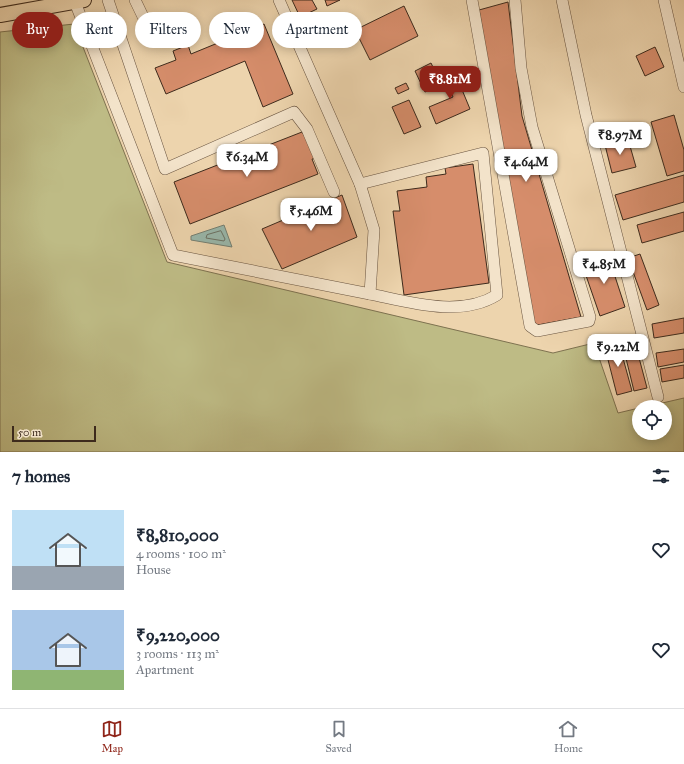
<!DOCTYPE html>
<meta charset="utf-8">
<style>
:root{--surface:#fff;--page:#f2f2f3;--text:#1f2937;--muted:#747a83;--line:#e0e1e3;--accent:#8f2418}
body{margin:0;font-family:"IM FELL Great Primer",serif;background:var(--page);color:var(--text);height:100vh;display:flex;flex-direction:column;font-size:15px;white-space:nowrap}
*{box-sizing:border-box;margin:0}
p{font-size:13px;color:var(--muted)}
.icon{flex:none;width:22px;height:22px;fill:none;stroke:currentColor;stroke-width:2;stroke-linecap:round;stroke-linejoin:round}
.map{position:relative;height:452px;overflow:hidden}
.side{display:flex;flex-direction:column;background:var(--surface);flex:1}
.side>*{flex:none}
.hud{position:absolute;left:12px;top:12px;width:400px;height:36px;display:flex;gap:8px}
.fabs{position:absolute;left:632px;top:400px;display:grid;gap:8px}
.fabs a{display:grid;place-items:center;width:40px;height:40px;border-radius:50%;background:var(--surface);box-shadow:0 2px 10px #0003;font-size:20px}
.scale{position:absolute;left:12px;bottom:10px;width:84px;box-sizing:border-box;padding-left:4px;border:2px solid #3d2a1c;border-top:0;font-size:11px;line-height:14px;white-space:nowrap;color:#3d2a1c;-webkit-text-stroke:3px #f3e3ca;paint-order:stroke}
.price{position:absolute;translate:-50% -34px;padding:0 9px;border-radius:8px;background:#fff;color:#222;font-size:13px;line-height:26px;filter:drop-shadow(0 1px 2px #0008)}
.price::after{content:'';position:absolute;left:50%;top:24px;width:12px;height:9px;margin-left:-6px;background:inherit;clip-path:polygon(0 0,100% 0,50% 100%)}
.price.selected{background:var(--accent);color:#fff}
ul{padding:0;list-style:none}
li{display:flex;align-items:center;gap:12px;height:100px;padding:0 12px}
li span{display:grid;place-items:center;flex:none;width:112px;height:80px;border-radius:0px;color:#555}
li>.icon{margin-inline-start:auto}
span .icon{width:48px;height:48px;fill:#fffc;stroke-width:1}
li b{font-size:17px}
h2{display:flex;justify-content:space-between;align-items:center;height:48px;padding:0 12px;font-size:17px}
.chip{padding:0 14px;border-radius:18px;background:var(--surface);box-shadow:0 2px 10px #0003;font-size:14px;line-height:36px}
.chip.selected{background:var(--accent);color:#fff}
.tabs{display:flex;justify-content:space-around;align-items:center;height:56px;border-top:1px solid var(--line);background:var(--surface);font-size:11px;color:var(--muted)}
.tabs a{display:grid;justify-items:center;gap:2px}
.tabs .selected{color:var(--accent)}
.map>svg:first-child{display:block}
.green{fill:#bebb85;stroke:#7e7250}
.water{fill:#99b8ac;stroke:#747f72}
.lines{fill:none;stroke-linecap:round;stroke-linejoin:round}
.shore{stroke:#6b7164;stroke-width:1}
.building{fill:#d68d6b;stroke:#3d2a1c}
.minor-casing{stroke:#695440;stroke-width:12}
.major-casing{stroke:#3d2a1c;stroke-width:16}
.minor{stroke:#f3e3ca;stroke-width:11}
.major{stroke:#edd4ad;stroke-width:14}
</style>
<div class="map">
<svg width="684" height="452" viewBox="0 0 684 452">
<rect width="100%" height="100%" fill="#edd4ad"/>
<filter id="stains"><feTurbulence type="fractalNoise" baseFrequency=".005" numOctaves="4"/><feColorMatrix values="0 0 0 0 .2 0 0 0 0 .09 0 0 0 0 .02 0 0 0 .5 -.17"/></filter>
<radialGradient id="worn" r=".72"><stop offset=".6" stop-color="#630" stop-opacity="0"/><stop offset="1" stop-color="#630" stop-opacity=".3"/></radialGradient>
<path class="green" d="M 74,24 L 167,262 L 553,353 L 594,343 L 618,413 L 639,408 L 639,433 L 665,433 L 665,407 L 645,407 L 684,398 L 684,452 L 0,452 L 0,32 Z"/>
<path class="water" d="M 224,225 L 232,247 L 191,240 L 191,236 Z"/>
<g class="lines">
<path class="shore" d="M 221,231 L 225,239 L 224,241 L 206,238 L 207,235 Z"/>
</g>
<g class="building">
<path d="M 292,0 L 312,0 L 317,9 L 300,17 Z"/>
<path d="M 325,0 L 340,0 L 327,6 Z"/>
<path d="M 508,2 L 522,116 L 581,317 L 532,326 L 479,10 Z"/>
<path d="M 404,6 L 418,36 L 370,60 L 355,30 Z"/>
<path d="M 264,24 L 293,94 L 263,107 L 245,61 L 166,94 L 155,68 L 176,60 L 173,51 L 188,45 L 191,54 Z"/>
<path d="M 655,47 L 664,67 L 645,76 L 636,56 Z"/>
<path d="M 431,63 L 441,84 L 425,92 L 415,71 Z"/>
<path d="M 453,68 L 470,109 L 436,124 L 429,107 L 453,97 L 442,73 Z"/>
<path d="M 406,83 L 409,89 L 398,94 L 395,88 Z"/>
<path d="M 409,100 L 421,127 L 404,134 L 392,107 Z"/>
<path d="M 674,115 L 684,150 L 684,171 L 667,176 L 651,122 Z"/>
<path d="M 302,132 L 318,158 L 312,159 L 318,174 L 190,224 L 174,182 Z"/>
<path d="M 628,139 L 636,167 L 612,173 L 605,145 Z"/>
<path d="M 473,164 L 489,283 L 404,295 L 393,211 L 400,211 L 397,191 L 427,187 L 426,177 L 446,174 L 445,168 Z"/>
<path d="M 684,175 L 684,202 L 623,220 L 615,195 Z"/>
<path d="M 342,195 L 357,237 L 282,269 L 262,229 Z"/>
<path d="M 684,212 L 684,231 L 642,243 L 637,225 Z"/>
<path d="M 640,254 L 659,305 L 647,310 L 628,258 Z"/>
<path d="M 608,255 L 625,307 L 600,316 L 582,264 Z"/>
<path d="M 684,318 L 684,333 L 654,338 L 652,324 Z"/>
<path d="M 633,335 L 647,388 L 634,391 L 621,338 Z"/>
<path d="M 618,340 L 632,391 L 617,395 L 604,344 Z"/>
<path d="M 684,349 L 684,362 L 658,367 L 656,353 Z"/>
<path d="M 684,365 L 684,378 L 662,382 L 660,369 Z"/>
</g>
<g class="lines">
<defs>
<g id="minor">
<path d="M 108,0 L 165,169 L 294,112 L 307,129 L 334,192"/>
<path d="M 135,0 L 148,27 L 171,18"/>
<path d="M 472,0 L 530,326 L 537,331 L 589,321 L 590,317 L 532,127 L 521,68 L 515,0"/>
<path d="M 562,0 L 586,115 L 658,397"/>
<path d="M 664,0 L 684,87"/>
<path d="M 75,2 L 173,255 L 370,294 L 374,230 L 360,184 L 279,0"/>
<path d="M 360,184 L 483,153 L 497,295 C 460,318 409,302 370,294"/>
</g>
<path id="major" d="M 0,15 L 84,0"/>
</defs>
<use href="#minor" class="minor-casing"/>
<use href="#major" class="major-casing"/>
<use href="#minor" class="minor"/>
<use href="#major" class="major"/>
</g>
<rect width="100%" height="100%" filter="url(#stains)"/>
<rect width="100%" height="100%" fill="url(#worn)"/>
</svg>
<div class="fabs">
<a><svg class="icon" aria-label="locate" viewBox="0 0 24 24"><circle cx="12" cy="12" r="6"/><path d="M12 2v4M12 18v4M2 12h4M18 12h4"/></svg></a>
</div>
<div class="scale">50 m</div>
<b class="price selected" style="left:450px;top:100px">₹8.81M</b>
<b class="price" style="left:620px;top:156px">₹8.97M</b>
<b class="price" style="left:247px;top:178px">₹6.34M</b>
<b class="price" style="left:526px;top:183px">₹4.64M</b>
<b class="price" style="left:311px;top:232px">₹5.46M</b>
<b class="price" style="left:604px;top:285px">₹4.85M</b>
<b class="price" style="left:618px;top:368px">₹9.22M</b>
<div class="hud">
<a class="chip selected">Buy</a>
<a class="chip">Rent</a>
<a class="chip">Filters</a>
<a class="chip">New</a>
<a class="chip">Apartment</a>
</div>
</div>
<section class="side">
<h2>7 homes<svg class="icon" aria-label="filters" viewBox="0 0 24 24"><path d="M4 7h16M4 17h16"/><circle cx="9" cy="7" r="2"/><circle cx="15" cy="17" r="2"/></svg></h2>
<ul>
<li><span style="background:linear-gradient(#bfe0f5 70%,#9aa5b1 0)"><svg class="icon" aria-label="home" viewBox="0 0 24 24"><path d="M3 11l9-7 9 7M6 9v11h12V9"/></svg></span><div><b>₹8,810,000</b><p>4 rooms · 100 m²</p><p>House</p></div><svg class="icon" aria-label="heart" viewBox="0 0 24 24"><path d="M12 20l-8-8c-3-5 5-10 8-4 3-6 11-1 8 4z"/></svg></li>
<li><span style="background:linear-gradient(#a9c7e8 75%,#8fb573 0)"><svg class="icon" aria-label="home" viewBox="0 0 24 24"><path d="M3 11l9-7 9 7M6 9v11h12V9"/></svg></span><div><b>₹9,220,000</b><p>3 rooms · 113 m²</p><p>Apartment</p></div><svg class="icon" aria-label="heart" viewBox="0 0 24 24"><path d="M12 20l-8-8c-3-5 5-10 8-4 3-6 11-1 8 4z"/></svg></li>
</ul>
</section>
<nav class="tabs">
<a class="selected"><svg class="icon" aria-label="map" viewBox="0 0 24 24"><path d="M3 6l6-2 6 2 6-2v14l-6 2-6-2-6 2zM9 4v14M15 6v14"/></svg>Map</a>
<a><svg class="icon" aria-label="saved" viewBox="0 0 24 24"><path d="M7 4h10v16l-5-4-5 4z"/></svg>Saved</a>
<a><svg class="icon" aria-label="home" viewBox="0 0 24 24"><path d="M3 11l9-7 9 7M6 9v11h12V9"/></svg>Home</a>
</nav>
